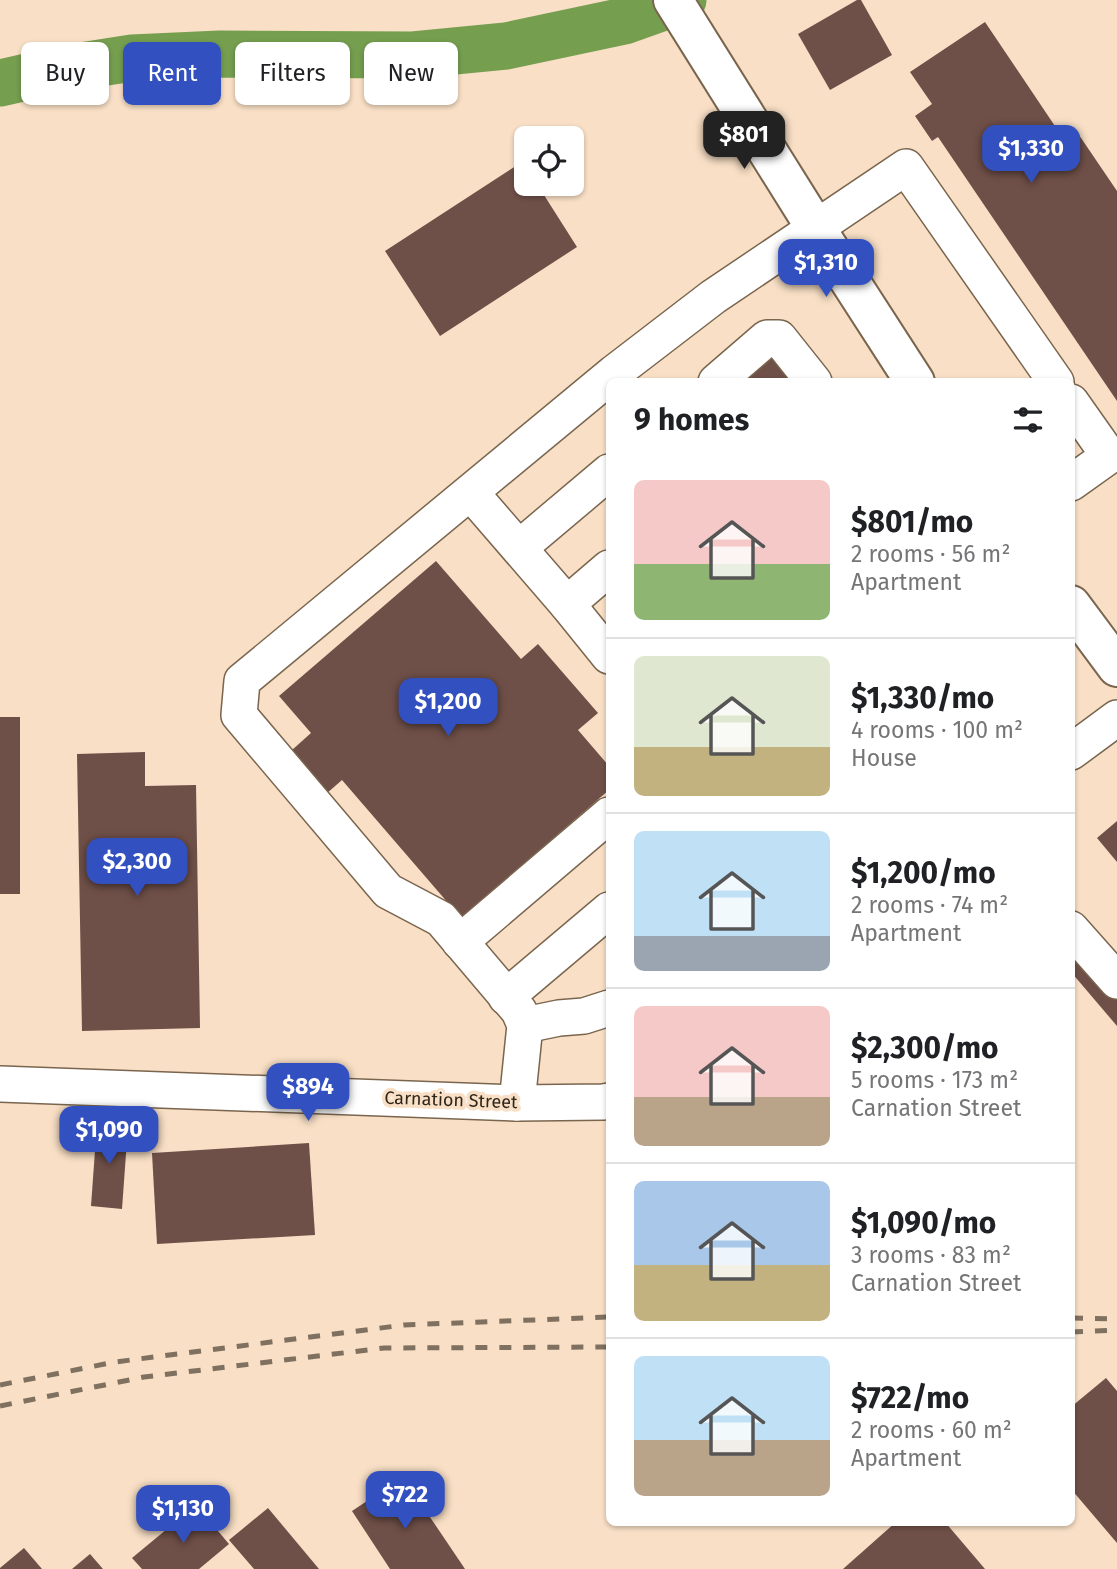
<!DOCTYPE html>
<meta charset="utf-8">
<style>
:root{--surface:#fff;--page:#f6f6f6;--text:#202124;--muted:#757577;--line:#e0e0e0;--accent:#3350c1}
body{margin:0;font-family:"Fira Sans",sans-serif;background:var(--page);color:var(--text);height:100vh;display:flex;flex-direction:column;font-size:26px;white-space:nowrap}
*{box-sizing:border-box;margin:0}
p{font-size:23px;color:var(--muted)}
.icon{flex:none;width:38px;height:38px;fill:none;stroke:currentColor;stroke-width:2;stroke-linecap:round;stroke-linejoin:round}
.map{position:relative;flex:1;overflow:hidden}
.drawer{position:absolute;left:606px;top:378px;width:469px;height:1148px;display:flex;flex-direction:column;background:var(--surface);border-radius:10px;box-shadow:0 2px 5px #0004}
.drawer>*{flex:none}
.top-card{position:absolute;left:21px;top:42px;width:480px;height:63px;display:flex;gap:14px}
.controls{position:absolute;left:514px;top:126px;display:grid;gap:14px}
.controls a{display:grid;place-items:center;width:70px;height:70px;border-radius:10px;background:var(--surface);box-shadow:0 2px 5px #0004;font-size:35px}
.price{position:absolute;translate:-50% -60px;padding:0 16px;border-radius:14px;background:var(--accent);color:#fff;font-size:23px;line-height:46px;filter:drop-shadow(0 2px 4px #0008)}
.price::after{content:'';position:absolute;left:50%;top:42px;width:21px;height:16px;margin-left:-10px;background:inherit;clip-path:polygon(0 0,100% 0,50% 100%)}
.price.on{background:#222;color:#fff}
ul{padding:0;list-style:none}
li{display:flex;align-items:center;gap:21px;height:175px;padding:0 28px}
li+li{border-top:2px solid var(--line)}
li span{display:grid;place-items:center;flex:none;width:196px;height:140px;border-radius:10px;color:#555}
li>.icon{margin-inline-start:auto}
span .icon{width:84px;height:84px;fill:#fffc;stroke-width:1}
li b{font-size:30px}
h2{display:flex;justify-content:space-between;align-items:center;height:84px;padding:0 28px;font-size:30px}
.chip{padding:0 24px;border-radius:10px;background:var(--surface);box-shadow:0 2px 5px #0004;font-size:24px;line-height:63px}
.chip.on{background:var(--accent);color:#fff}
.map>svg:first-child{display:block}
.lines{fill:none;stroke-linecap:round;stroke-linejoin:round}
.river{stroke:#759e4f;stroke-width:47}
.building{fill:#6f5048}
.minor-casing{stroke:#7a654e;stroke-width:38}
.major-casing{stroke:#7a654e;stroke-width:42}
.minor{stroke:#fff;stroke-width:35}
.major{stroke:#fff;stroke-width:38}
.rail{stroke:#7f705f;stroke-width:5;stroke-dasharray:12 12;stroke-linecap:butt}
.labels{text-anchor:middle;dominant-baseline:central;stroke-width:7;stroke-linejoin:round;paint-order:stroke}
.street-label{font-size:18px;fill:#2e251b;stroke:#f8dfc5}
</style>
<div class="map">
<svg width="1117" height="1569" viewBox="0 0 1117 1569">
<rect width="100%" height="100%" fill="#f8dfc5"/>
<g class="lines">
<path class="river" d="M 0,83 L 62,69 L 132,58 L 220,54 L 413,55 L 506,46 L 624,21 L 683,0"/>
</g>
<g class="building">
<path d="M 857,0 L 861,0 L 892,55 L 830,90 L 798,34 Z"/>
<path d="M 985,22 L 1067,144 L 1079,135 L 1117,191 L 1117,401 L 938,137 L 932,141 L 915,116 L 932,104 L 910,72 Z"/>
<path d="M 522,162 L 527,169 L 527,184 L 537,184 L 577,247 L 440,336 L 385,251 Z"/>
<path d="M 772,357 L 793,382 L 747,382 L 746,380 Z"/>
<path d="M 436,561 L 521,659 L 538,644 L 598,713 L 578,730 L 609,766 L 609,790 L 461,918 L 342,780 L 318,801 L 282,759 L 311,733 L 279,696 Z"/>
<rect x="0" y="717" width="20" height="177"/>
<path d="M 145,752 L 145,786 L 196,785 L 200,1028 L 82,1031 L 77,754 Z"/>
<path d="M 1117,821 L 1117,862 L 1097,838 Z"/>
<path d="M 1071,929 L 1117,983 L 1117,1026 L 1071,972 Z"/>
<path d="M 97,1123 L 128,1126 L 122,1209 L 91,1206 Z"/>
<path d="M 309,1143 L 315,1235 L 157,1244 L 152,1153 Z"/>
<path d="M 1106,1378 L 1117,1391 L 1117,1543 L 1071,1489 L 1071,1407 Z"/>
<path d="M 403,1477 L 465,1569 L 390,1569 L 352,1511 Z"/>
<path d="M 196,1505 L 229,1544 L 199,1569 L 142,1569 L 132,1558 Z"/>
<path d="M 268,1508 L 319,1569 L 254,1569 L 229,1540 Z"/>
<path d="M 896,1522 L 945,1522 L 985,1569 L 843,1569 Z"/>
<path d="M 24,1548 L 42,1569 L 0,1569 L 0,1568 Z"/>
<path d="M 90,1554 L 103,1569 L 72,1569 Z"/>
</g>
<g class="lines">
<defs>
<g id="minor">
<path d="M 716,382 L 767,338 L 779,338 L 814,382"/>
<path d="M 1071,402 L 1109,456 L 1071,483"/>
<path d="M 471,493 L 567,604 L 609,656"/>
<path d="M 519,548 L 609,472"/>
<path d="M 567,604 L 609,568"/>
<path d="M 1071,752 L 1117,718"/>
<path d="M 1071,929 L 1117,981"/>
<path d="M 460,942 L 609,815"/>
<path d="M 506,997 L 609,910"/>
<path d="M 525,1025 L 559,1018 L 584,1016 L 609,1008"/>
<path d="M 0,1084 L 517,1103 L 603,1102 L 609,1101"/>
<path d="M 517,1103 L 525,1025 L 519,1011 L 441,919 L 388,891 L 239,715 L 242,681 L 614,373 L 713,297 L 906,167 L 1056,382"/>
</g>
<g id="major">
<path d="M 673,0 L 815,227 L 915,382"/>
<path d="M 1071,605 L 1117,667"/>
</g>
</defs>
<use href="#minor" class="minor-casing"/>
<use href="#major" class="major-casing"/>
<use href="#minor" class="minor"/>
<use href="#major" class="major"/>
<g class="rail">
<path d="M 1071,1318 L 1117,1319"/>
<path d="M 1071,1332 L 1117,1330"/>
<path d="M 0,1385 L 115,1362 L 404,1325 L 609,1317"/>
<path d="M 0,1406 L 144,1377 L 384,1348 L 609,1347"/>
</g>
</g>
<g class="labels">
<g class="street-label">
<text transform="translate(451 1100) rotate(2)">Carnation Street</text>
</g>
</g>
</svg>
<div class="controls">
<a><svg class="icon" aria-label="locate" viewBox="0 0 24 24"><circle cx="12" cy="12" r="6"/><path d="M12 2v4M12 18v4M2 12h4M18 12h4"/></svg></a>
</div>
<b class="price on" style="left:744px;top:171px">$801</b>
<b class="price" style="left:1031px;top:185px">$1,330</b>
<b class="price" style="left:826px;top:299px">$1,310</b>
<b class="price" style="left:448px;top:738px">$1,200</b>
<b class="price" style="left:137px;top:898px">$2,300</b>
<b class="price" style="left:308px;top:1123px">$894</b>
<b class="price" style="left:109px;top:1166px">$1,090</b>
<b class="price" style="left:405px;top:1531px">$722</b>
<b class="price" style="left:183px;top:1545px">$1,130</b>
<div class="top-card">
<a class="chip">Buy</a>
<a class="chip on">Rent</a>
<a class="chip">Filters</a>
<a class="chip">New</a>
</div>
<section class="drawer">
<h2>9 homes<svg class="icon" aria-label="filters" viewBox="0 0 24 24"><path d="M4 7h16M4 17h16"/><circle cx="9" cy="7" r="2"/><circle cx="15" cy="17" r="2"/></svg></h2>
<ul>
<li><span style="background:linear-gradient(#f6c9c9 60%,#8fb573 0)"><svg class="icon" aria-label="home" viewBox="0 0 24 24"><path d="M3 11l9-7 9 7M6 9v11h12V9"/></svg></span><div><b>$801/mo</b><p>2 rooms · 56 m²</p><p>Apartment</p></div></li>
<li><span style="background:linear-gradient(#dfe7d0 65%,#c2b280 0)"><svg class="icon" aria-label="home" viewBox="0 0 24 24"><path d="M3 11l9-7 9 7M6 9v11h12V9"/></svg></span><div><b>$1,330/mo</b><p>4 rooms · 100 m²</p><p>House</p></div></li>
<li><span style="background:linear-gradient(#bfe0f5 75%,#9aa5b1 0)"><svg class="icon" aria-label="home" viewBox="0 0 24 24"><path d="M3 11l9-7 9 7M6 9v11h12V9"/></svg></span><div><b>$1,200/mo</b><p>2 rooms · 74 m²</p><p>Apartment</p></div></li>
<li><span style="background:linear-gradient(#f6c9c9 65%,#b9a48a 0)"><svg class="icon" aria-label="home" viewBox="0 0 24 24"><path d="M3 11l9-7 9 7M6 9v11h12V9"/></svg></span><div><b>$2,300/mo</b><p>5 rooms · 173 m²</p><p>Carnation Street</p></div></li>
<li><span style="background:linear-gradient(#a9c7e8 60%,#c2b280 0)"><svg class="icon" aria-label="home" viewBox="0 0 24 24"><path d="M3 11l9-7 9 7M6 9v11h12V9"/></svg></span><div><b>$1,090/mo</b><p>3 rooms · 83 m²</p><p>Carnation Street</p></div></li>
<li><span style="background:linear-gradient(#bfe0f5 60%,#b9a48a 0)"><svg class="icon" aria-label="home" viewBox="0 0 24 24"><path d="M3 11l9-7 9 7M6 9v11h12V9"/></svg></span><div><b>$722/mo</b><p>2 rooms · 60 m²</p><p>Apartment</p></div></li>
</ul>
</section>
</div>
